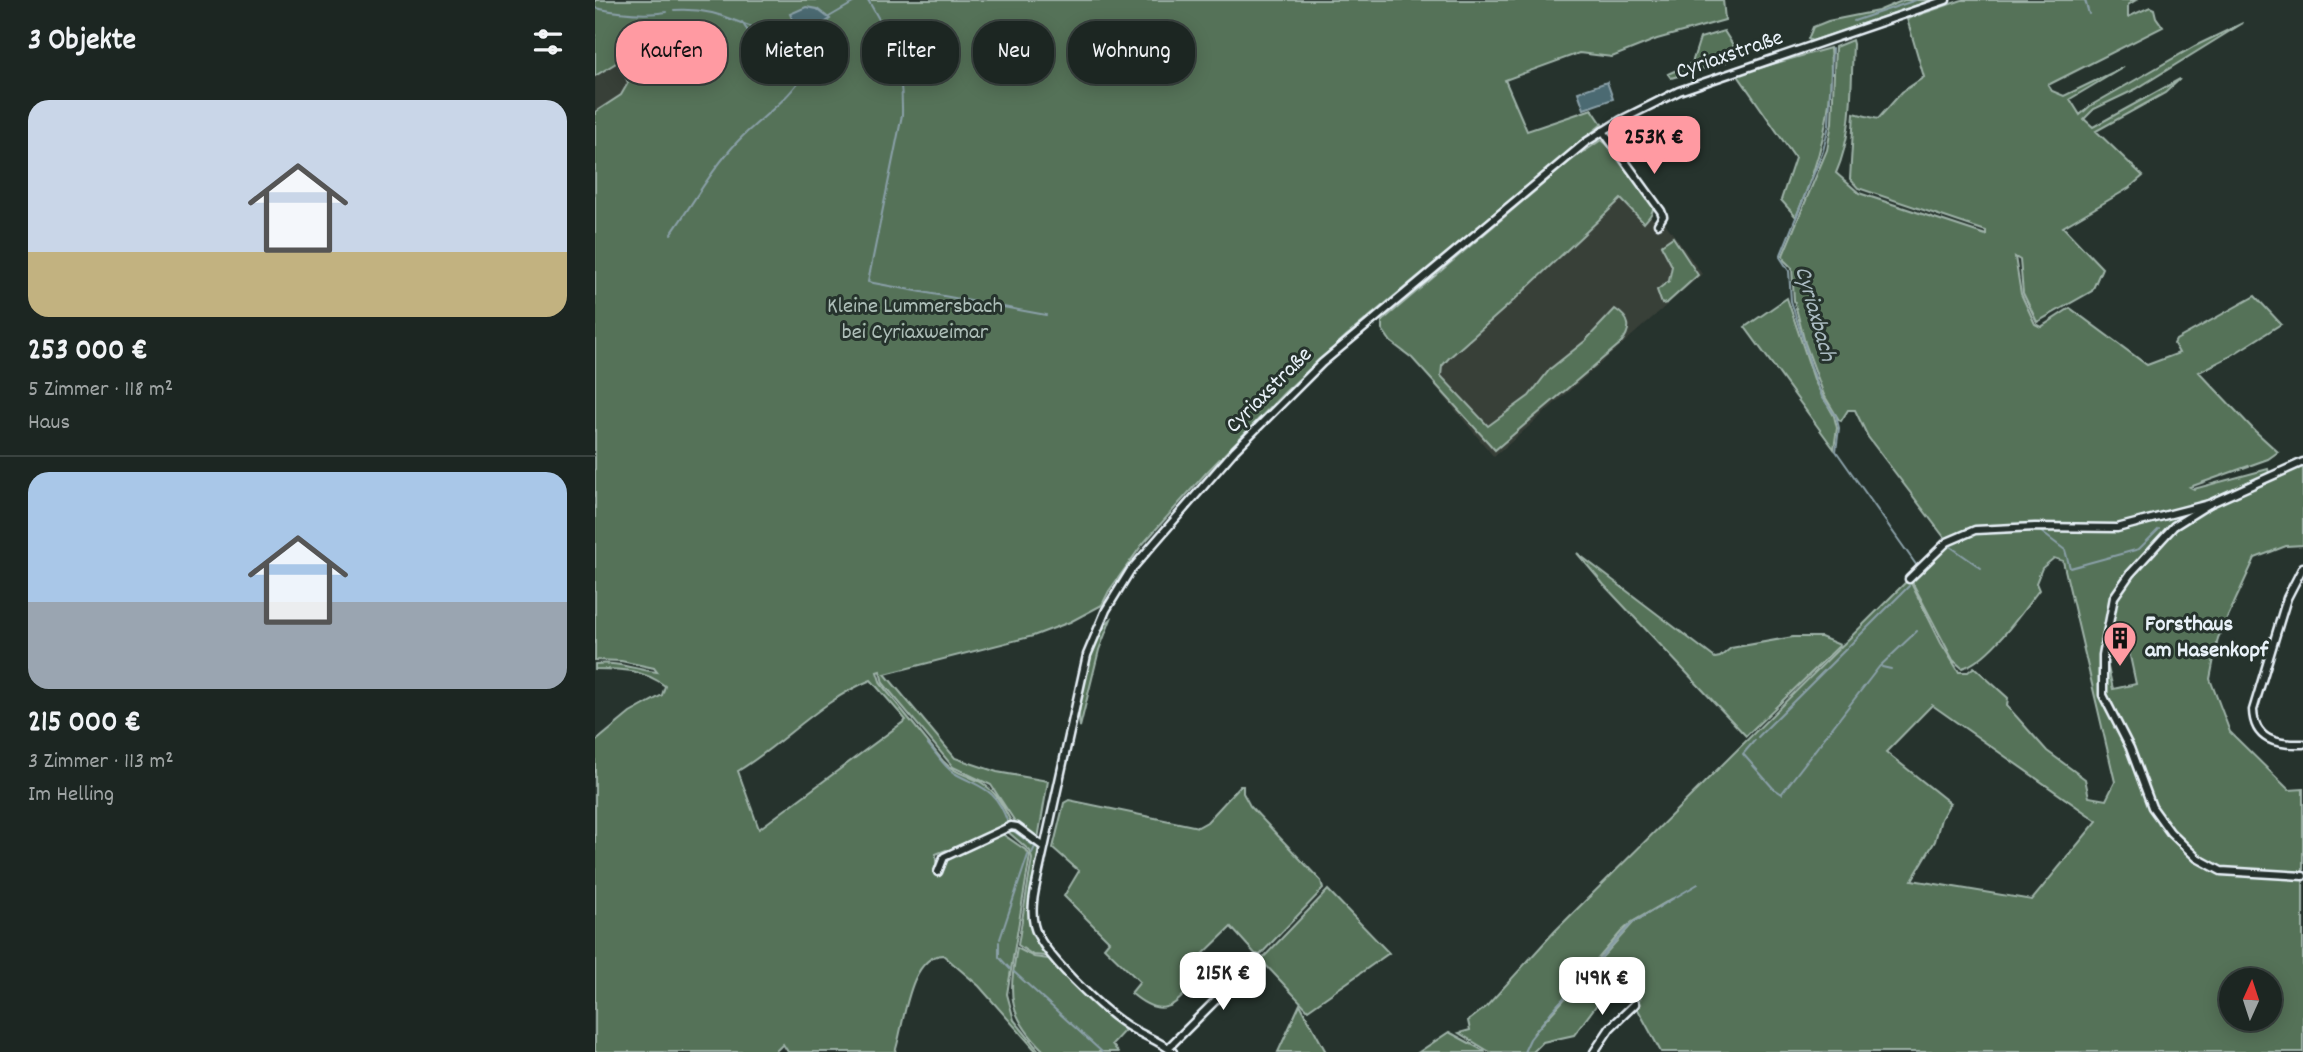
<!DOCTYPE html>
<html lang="de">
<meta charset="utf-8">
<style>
:root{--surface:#1c2622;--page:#29322f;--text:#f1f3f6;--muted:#a0a5a5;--line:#3a4340;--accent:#ff9aa2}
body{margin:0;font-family:Dekko,sans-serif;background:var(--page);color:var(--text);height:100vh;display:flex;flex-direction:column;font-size:26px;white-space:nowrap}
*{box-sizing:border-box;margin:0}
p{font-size:23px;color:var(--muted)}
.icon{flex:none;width:38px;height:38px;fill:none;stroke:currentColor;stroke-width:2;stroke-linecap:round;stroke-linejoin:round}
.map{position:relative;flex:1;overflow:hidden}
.sheet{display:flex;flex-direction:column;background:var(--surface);width:595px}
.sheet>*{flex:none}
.top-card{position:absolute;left:21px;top:21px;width:665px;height:63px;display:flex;gap:14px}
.needle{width:46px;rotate:3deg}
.fabs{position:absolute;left:1624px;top:968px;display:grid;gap:14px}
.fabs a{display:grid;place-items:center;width:63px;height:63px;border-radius:50%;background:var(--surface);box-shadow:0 4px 18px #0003,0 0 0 2px var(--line);font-size:35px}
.price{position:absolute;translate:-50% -60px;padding:0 16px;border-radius:14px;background:#fff;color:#222;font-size:23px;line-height:46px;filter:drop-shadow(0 2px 4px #0008)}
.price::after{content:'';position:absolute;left:50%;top:42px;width:21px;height:16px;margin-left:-10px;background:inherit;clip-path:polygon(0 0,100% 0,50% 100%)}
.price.on{background:var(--accent);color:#111}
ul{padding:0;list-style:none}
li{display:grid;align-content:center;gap:14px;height:371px;padding:0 28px}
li+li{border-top:2px solid var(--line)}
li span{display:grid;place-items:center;height:217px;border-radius:21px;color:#555}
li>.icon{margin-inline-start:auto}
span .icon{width:126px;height:126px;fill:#fffc;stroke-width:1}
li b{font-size:30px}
h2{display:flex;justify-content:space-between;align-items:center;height:84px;padding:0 28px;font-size:30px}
.chip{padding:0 24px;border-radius:28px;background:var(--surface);box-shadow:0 4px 18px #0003,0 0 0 2px var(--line);font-size:24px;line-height:63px}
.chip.on{background:var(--accent);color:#111}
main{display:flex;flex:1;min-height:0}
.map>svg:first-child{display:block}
.built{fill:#393f38}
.green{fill:#557259;stroke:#9eb2a8;stroke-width:2;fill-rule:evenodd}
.water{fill:#4c6a72;stroke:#8aa0a8;stroke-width:2}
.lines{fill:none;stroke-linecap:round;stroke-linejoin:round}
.stream{stroke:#8aa0a8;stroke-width:2}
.minor-casing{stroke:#e8f1f8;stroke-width:11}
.minor{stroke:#26332d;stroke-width:6}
.labels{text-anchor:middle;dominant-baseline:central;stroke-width:6;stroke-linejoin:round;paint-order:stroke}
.street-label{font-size:23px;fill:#e8f1f8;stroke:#26332d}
.park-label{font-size:23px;fill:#adbeb8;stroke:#26332d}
.poi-label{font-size:23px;font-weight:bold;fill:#e8f1f8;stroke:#26332d;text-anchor:start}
.water-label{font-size:24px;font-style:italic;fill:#aabbc2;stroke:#26332d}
</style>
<main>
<section class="sheet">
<h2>3 Objekte<svg class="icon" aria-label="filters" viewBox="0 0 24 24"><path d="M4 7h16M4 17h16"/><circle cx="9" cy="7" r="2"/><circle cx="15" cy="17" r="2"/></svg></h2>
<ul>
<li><span style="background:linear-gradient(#c9d6e8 70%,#c2b280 0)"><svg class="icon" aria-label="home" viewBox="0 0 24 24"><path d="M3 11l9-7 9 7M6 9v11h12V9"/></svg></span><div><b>253 000 €</b><p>5 Zimmer · 118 m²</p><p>Haus</p></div></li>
<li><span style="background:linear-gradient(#a9c7e8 60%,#9aa5b1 0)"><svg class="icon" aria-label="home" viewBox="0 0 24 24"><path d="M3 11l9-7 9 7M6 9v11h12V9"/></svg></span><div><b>215 000 €</b><p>3 Zimmer · 113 m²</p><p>Im Helling</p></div></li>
</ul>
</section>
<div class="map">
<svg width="1708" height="1052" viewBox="0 0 1708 1052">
<rect width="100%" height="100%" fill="#26332d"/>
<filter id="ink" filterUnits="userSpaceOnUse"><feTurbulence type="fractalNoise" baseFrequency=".0143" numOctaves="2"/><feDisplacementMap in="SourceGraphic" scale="14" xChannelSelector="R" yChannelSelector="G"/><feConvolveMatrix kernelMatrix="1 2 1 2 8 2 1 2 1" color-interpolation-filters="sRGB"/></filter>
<g filter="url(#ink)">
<g class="built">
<path d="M 26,60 L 37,68 L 33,83 L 26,95 L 0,112 L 0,76 Z"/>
<path d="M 1026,199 L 1049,222 L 1055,216 L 1065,227 L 1070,223 L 1107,274 L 899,457 L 824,366 L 964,255 Z"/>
</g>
<g class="green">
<path d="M 0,0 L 1128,0 L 1130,20 L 1062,39 L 1017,57 L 984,53 L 910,80 L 932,131 L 997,109 L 1007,124 L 751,336 L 690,392 L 611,473 L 547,545 L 514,591 L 507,605 L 475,622 L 438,636 L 290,674 L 360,758 L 402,772 L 453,781 L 443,839 L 421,823 L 396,785 L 358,767 L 288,683 L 285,671 L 282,672 L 286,684 L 348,761 C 359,773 373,775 387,783 C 402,792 409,809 417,823 L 353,853 L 351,850 L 341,854 L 341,875 L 344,874 L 348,861 L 406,833 L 432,851 L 435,856 L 412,994 L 419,1020 L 445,1052 L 442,1052 L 384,986 L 348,955 C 313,956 309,1027 300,1052 L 193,1052 L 188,1044 L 180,1052 L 0,1052 L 0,742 L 35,713 L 67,695 L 70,686 C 48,669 27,669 0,669 L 0,664 C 22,661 41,670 62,672 L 59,668 L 26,661 L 0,660 L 0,112 L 26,95 L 33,83 L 30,75 L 37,68 L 26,60 L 0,76 ZM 276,680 L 311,720 L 164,829 L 143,771 C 189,743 226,700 276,680 Z"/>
<path d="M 1309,0 L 1338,0 L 1217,41 L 1213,39 L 1218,27 L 1233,21 L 1283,11 Z"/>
<path d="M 1367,0 L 1541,0 L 1533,5 L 1533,17 L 1555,7 L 1559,9 L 1561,17 L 1568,27 L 1453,85 L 1457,91 L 1469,96 L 1529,67 L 1475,99 L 1485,115 L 1495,106 L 1600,46 L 1648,23 L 1541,89 L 1499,109 L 1489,119 L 1498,127 L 1585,79 L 1570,93 L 1501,131 L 1548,176 L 1534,188 L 1468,227 L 1507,268 L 1497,291 L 1442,322 L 1428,293 L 1425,260 L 1420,257 L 1426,294 L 1440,324 L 1446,327 L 1475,308 L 1552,365 L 1584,353 L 1579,344 L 1581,340 L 1660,296 L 1686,324 L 1634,357 L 1604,372 L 1660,431 L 1683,452 L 1673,459 L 1595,487 L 1599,489 L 1673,469 L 1675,476 L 1708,462 L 1708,545 L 1691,546 L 1660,558 L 1623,638 L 1615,679 L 1635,732 L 1694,790 L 1708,789 L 1708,1052 L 1066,1052 L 1040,1004 L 1045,999 L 1030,991 L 1003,1003 L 979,1035 L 948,1042 L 938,1052 L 895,1052 L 864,1033 L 875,1030 L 873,1021 L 891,1007 L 960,931 L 1314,579 L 1346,643 L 1364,672 L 1373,672 L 1379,667 L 1413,698 L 1412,706 L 1452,751 L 1490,779 L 1494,797 L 1511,800 L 1520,782 L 1468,561 L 1459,558 L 1447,568 L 1441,583 L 1444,590 C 1427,612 1394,661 1367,668 L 1358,660 L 1316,580 L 1355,545 L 1273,437 L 1260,410 L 1253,410 L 1246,421 L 1244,420 L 1229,395 L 1210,343 L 1199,300 L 1197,268 L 1189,260 L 1188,255 L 1232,150 L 1237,123 L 1240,47 L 1257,40 L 1258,44 C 1256,87 1258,135 1241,173 L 1264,193 L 1391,235 L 1391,231 L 1263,188 L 1255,179 L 1259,113 L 1283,119 L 1307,92 L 1329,77 L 1312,19 ZM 1529,628 L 1541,684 L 1518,689 L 1511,659 L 1513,633 ZM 1337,705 L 1502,821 L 1437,900 L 1317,880 L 1340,841 L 1346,819 L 1355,803 L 1291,752 ZM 1078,898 L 1038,923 L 938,1034 L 1026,932 L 1037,922 ZM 1636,980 L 1675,980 L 1675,1018 L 1636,1018 Z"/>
<path d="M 1129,31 L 1138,45 L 1139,54 L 1131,62 L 1076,78 L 1073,74 L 1097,63 L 1105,38 Z"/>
<path d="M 1235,48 C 1240,108 1224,163 1201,217 L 1186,200 L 1200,158 L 1142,74 Z"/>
<path d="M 1006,140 C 1016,146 1058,196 1058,208 C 1058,214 1053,218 1049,223 L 1026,199 L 917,302 L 854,358 L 847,366 L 846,376 L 893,426 L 934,396 L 955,369 L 990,341 L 1020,309 C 1036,319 1037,329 1026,343 L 900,450 L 817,358 L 796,342 L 787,329 L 787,321 L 974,162 Z"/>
<path d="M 1078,237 L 1103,275 L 1072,303 L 1067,304 L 1062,290 L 1074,281 L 1077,266 L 1066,245 Z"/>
<path d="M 1192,298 L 1220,382 L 1239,416 L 1242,428 L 1239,449 L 1150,327 Z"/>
<path d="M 982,553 L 1120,658 L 1125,657 L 1136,648 L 1198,637 L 1226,637 L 1245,645 L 1151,736 L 1009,585 Z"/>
<path d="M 516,619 L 504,650 L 485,727 C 480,704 498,633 516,619 Z"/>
<path d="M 645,786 L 648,786 L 648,793 L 655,806 L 726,881 L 728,889 L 663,957 L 636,927 L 603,959 L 612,969 C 584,998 574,1026 536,993 L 545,982 L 509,947 L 514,941 L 469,896 L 484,871 L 458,848 L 469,803 L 474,800 L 603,827 L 612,822 Z"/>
<path d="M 418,827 L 443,846 C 444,855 441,865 439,874 C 432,904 430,931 451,956 L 438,955 L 423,945 L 437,859 L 435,851 L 412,831 Z"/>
<path d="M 733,890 L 794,953 L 713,1010 L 666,960 Z"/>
<path d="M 422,948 L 439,957 L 454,959 L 510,1014 L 531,1029 L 517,1044 L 523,1052 L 450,1052 C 413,1016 413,997 422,948 Z"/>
<path d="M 705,1004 L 731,1052 L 683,1052 Z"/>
<path d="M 854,1032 L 891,1052 L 824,1052 Z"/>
</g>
<g class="water">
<path d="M 211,7 L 222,9 L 235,19 L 212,36 L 199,23 L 195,14 Z"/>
<path d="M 1012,82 L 1018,99 L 989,109 L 983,92 Z"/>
</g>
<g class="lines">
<g class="stream">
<path d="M 273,0 C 299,45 308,62 307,115 L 273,282 L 451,315"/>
<path d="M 1490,0 L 1494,14"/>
<path d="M 0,8 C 24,13 48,16 72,12"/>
<path d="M 79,10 C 92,9 104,10 117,13 C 143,19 180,43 207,30"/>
<path d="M 234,17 L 263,0"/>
<path d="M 1259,21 L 1321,0"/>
<path d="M 147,22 C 166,55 186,41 206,75"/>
<path d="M 1237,49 L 1234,125 L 1228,151 L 1185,257 L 1194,271 L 1196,301 L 1216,366 L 1227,397 L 1241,416 L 1244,428 L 1241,451 L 1322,566"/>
<path d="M 76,234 C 98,203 117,169 143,141 C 163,120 188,104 205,80"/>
<path d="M 1445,531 L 1470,550 L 1475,568 L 1544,549 L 1564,529"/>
<path d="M 1356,547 L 1386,568"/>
<path d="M 1287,667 L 1296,669"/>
<path d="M 1163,737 L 1314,586"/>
<path d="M 1160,740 L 1148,754 L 1178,788 L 1187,794"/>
<path d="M 333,744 C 341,753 349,767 359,773 C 388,789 400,787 413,823"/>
<path d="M 1187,793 L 1284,667 L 1322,631"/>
<path d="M 416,829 L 440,847 L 437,853"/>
<path d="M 405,939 L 433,855"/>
<path d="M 404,942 L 404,957 L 415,969"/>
<path d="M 419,972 L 507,1052"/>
<path d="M 929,1052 L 935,1039 L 956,1012 L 1037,923 L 1103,884"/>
</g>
<defs>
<g id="minor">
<path d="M 1008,131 L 1066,211 L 1068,216 L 1063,224"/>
<path d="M 1614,504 L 1579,526 L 1535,574 L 1519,597 L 1508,655 L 1508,695 L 1535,748 L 1557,807 L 1575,832 L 1602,858 L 1626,871 L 1708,876"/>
<path d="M 1708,567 L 1692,598 L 1658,710 C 1659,740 1681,745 1708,744"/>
<path d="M 1314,579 L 1352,542 L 1380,530 L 1440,527 L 1522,528 L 1614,504 L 1708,462"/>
<path d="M 343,872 L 349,857 L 416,826 L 422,827 L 449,847"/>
<path d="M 573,1048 L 662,959"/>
<path d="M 578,1052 C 564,1040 546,1035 531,1025 C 507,1009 445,953 439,925 C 435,907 440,889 444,871 L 492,655 L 511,610 L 535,571 L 640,450 L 727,363 L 991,142 L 1026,120 L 1084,91 L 1351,0"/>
<path d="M 999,1052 L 1015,1028 L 1040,1004"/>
</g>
</defs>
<use href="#minor" class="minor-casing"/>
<use href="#minor" class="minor"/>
</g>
</g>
<defs>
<symbol id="building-pin" viewBox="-11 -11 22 30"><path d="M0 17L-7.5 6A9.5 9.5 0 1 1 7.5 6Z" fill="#ff9aa2" stroke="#26332d"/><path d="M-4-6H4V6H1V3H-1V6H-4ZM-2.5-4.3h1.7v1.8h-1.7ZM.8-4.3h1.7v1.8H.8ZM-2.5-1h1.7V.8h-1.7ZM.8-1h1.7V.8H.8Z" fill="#111"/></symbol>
</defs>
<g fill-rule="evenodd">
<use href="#building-pin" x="1506" y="619" width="38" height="52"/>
</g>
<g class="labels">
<g class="street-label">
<text transform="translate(1135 56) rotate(-19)">Cyriaxstraße</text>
<text transform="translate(675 391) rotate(-45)">Cyriaxstraße</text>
</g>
<g class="park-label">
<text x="320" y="307">Kleine Lummersbach<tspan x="320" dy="26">bei Cyriaxweimar</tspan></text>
</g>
<g class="poi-label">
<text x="1550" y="625">Forsthaus<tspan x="1550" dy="26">am Hasenkopf</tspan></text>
</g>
<g class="water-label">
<text transform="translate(1219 314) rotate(74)">Cyriaxbach</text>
</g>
</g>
</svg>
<div class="fabs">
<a><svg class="needle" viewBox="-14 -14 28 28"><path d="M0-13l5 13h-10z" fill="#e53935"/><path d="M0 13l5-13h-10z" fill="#a0a5a5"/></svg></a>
</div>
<b class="price on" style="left:1059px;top:176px">253K €</b>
<b class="price" style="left:628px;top:1012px">215K €</b>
<b class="price" style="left:1007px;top:1017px">149K €</b>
<div class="top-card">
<a class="chip on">Kaufen</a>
<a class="chip">Mieten</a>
<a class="chip">Filter</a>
<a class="chip">Neu</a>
<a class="chip">Wohnung</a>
</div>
</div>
</main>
